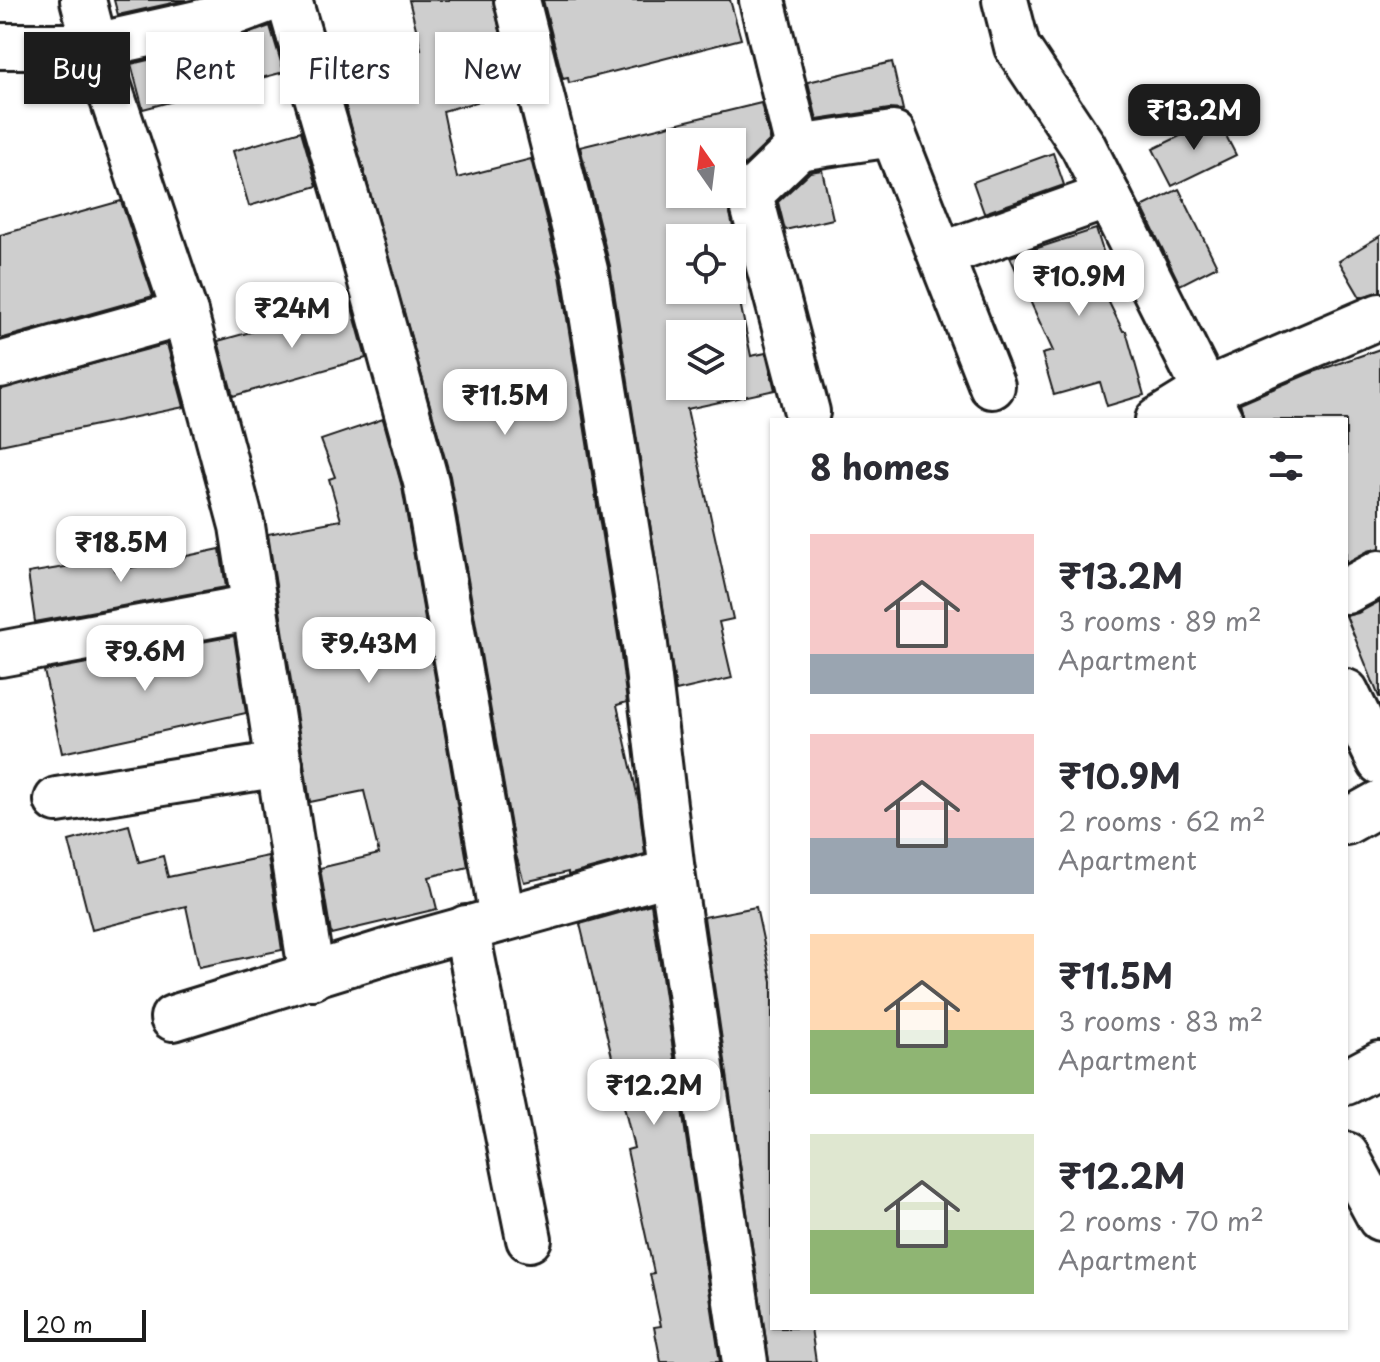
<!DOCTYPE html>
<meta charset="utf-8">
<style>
:root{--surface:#fff;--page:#f7f7f7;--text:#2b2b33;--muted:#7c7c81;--accent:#1c1c1c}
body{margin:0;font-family:"Playpen Sans",sans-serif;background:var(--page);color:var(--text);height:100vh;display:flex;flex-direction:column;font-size:30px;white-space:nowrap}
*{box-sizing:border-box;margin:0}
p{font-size:26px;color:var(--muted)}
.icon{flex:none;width:44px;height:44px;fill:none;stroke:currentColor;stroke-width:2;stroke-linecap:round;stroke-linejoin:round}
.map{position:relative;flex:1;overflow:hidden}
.panel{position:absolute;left:770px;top:418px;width:578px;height:912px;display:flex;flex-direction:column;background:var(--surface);border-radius:0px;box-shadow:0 2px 6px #0004}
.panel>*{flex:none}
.guide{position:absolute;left:24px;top:32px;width:626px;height:72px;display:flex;gap:16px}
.needle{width:52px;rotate:346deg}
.controls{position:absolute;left:666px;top:128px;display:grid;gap:16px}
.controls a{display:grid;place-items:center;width:80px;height:80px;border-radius:0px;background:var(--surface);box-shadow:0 2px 6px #0004;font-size:40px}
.scale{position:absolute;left:24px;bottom:20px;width:122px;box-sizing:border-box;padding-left:8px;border:4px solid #1c1c1c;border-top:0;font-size:22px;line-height:28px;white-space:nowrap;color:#1c1c1c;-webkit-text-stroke:6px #fff;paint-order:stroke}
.price{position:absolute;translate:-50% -68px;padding:0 18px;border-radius:16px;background:#fff;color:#222;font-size:26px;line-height:52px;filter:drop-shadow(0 2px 4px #0008)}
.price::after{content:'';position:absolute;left:50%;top:48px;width:24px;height:18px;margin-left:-12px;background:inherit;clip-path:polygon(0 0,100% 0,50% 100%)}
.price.active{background:var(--accent);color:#fff}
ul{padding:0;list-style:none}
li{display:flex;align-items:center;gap:24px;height:200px;padding:0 40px}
li span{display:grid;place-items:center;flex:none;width:224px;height:160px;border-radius:0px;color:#555}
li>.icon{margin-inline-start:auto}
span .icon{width:96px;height:96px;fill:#fffc;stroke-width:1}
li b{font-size:34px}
h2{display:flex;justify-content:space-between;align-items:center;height:96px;padding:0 40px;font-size:34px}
.tag{padding:0 28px;border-radius:0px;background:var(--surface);box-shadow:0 2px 6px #0004;font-size:28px;line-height:72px}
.tag.active{background:var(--accent);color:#fff}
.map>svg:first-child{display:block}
.building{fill:#cecece;stroke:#1c1c1c;stroke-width:2;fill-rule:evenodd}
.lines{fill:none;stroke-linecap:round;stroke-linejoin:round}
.minor-casing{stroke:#1c1c1c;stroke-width:50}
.minor{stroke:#fff;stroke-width:44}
</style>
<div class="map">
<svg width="1380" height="1362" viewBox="0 0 1380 1362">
<rect width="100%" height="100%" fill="#fff"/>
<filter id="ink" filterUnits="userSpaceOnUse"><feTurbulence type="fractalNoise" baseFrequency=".0125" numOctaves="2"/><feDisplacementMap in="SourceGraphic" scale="16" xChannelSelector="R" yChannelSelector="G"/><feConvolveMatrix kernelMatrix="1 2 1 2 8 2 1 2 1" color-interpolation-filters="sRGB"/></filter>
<g filter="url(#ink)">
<g class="building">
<path d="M 114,0 L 186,0 L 118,15 Z"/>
<path d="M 409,0 L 493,0 L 514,92 L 443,111 L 457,178 L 531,159 L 560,275 L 620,648 L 627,702 L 617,705 L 639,803 L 645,854 L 568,875 L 568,872 L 524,882 L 516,855 L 450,476 L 336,72 L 421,49 Z"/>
<path d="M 543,0 L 730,0 L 741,39 L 569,83 L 568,78 L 563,79 Z"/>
<path d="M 270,26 L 284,72 L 143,109 L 131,64 L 225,42 Z"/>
<path d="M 892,62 L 903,110 L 889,109 L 817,120 L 808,82 Z"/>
<path d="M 761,103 L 770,140 L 732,177 L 732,142 L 680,142 L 680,194 L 726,194 L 736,241 L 732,242 L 732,238 L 680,238 L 680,290 L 732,290 L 732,263 L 751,356 L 766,353 L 775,390 L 687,409 L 733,619 L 719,622 L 732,678 L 676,691 L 610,266 L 580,147 ZM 680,334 L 732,334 L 732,386 L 680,386 Z"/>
<path d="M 1217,118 L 1236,155 L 1172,186 L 1153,149 Z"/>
<path d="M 301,131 L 317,186 L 249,206 L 233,151 Z"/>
<path d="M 1053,153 L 1064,185 L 984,213 L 973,182 Z"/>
<path d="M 822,170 L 833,219 L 785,230 L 778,202 L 810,172 Z"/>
<path d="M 1179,189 L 1217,266 L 1180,285 L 1142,207 Z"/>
<path d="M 121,201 L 153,296 L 0,339 L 0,235 Z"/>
<path d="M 1096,229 L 1109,270 L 1096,276 L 1123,331 L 1126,331 L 1144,395 L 1107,406 L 1100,382 L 1054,395 L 1042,354 L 1053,351 L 1010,257 Z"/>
<path d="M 1380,236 L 1380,292 L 1360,297 L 1339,261 Z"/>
<path d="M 351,304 L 366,358 L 233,396 L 218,341 Z"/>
<path d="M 167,344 L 184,407 L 0,445 L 0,389 Z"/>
<path d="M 1380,349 L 1380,548 L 1368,551 L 1346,563 L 1346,420 L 1245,420 L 1240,403 L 1308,374 Z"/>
<path d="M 383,419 L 402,487 L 468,867 L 429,877 L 437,909 L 331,934 L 320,868 L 379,854 L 364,791 L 310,802 L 268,534 L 341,520 L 329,479 L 335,477 L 321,440 Z"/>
<path d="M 220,549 L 226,587 L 35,622 L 28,573 L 114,559 L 115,571 Z"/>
<path d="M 1380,601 L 1380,697 L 1379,697 L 1346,616 L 1358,613 Z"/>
<path d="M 234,636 L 246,713 L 62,753 L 44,671 Z"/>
<path d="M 129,825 L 139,862 L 163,856 L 168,877 L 268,856 L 282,950 L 199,967 L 186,906 L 92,930 L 69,841 Z"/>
<path d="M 651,904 L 720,1362 L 661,1362 L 654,1327 L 661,1326 L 650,1274 L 654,1273 L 627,1150 L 634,1148 L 580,924 Z"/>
<path d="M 756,907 L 772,981 L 772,1328 L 811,1328 L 816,1362 L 769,1362 L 704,917 Z"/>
</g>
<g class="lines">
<defs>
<g id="minor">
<path d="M 83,0 L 95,46 L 185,313 L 242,526 L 312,977"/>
<path d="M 289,0 L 368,271 L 426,482 L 502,918"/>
<path d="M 517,0 L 585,270 L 645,645 L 672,872 L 745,1362"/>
<path d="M 762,0 L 798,148"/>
<path d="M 1005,0 L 1017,47 L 1083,146 L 1220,420"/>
<path d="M 0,46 L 95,46 L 220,18 L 268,0"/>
<path d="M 941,255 L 1108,196"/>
<path d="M 0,365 L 185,313"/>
<path d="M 807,412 L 750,194 L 798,148 L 893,134 L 992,386"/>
<path d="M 1158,420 L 1205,391 L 1380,316"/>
<path d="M 1346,591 L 1380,573"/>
<path d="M 0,654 L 254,607"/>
<path d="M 1346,692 L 1380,762"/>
<path d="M 57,800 L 280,764"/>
<path d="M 1346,822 L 1380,803"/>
<path d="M 466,928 L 529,1239"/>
<path d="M 173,1018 L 402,947 L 672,872"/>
<path d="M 1346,1082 L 1380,1064"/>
<path d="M 1346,1155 L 1380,1218"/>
</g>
</defs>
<use href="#minor" class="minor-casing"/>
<use href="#minor" class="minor"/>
</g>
</g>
</svg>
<div class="controls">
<a><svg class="needle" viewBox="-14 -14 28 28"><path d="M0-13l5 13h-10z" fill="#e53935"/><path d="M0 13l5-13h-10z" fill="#7c7c81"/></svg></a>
<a><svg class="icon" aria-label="locate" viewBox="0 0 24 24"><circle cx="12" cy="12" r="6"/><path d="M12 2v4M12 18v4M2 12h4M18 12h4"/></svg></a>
<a><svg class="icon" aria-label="layers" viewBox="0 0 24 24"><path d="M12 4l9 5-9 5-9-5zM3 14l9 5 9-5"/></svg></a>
</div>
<div class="scale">20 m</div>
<b class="price active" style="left:1194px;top:152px">₹13.2M</b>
<b class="price" style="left:1079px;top:318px">₹10.9M</b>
<b class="price" style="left:292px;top:350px">₹24M</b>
<b class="price" style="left:505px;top:437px">₹11.5M</b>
<b class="price" style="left:121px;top:584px">₹18.5M</b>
<b class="price" style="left:369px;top:685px">₹9.43M</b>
<b class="price" style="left:145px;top:693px">₹9.6M</b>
<b class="price" style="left:654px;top:1127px">₹12.2M</b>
<div class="guide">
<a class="tag active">Buy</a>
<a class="tag">Rent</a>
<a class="tag">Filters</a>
<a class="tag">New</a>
</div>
<section class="panel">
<h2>8 homes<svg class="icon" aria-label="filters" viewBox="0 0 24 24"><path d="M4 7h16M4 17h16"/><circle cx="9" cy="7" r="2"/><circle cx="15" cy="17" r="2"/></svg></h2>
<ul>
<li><span style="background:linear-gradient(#f6c9c9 75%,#9aa5b1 0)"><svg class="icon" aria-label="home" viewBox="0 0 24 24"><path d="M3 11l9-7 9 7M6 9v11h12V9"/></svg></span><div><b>₹13.2M</b><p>3 rooms · 89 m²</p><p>Apartment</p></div></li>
<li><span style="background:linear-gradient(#f6c9c9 65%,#9aa5b1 0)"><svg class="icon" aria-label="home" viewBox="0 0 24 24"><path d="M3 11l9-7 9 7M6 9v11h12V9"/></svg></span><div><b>₹10.9M</b><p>2 rooms · 62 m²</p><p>Apartment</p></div></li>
<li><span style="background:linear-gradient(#ffd9b3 60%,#8fb573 0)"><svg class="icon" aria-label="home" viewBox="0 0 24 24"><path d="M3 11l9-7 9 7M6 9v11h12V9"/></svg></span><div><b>₹11.5M</b><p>3 rooms · 83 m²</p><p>Apartment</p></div></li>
<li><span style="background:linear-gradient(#dfe7d0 60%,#8fb573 0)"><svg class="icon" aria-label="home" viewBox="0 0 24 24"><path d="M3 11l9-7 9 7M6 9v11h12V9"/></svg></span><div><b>₹12.2M</b><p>2 rooms · 70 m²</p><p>Apartment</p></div></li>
</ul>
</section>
</div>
